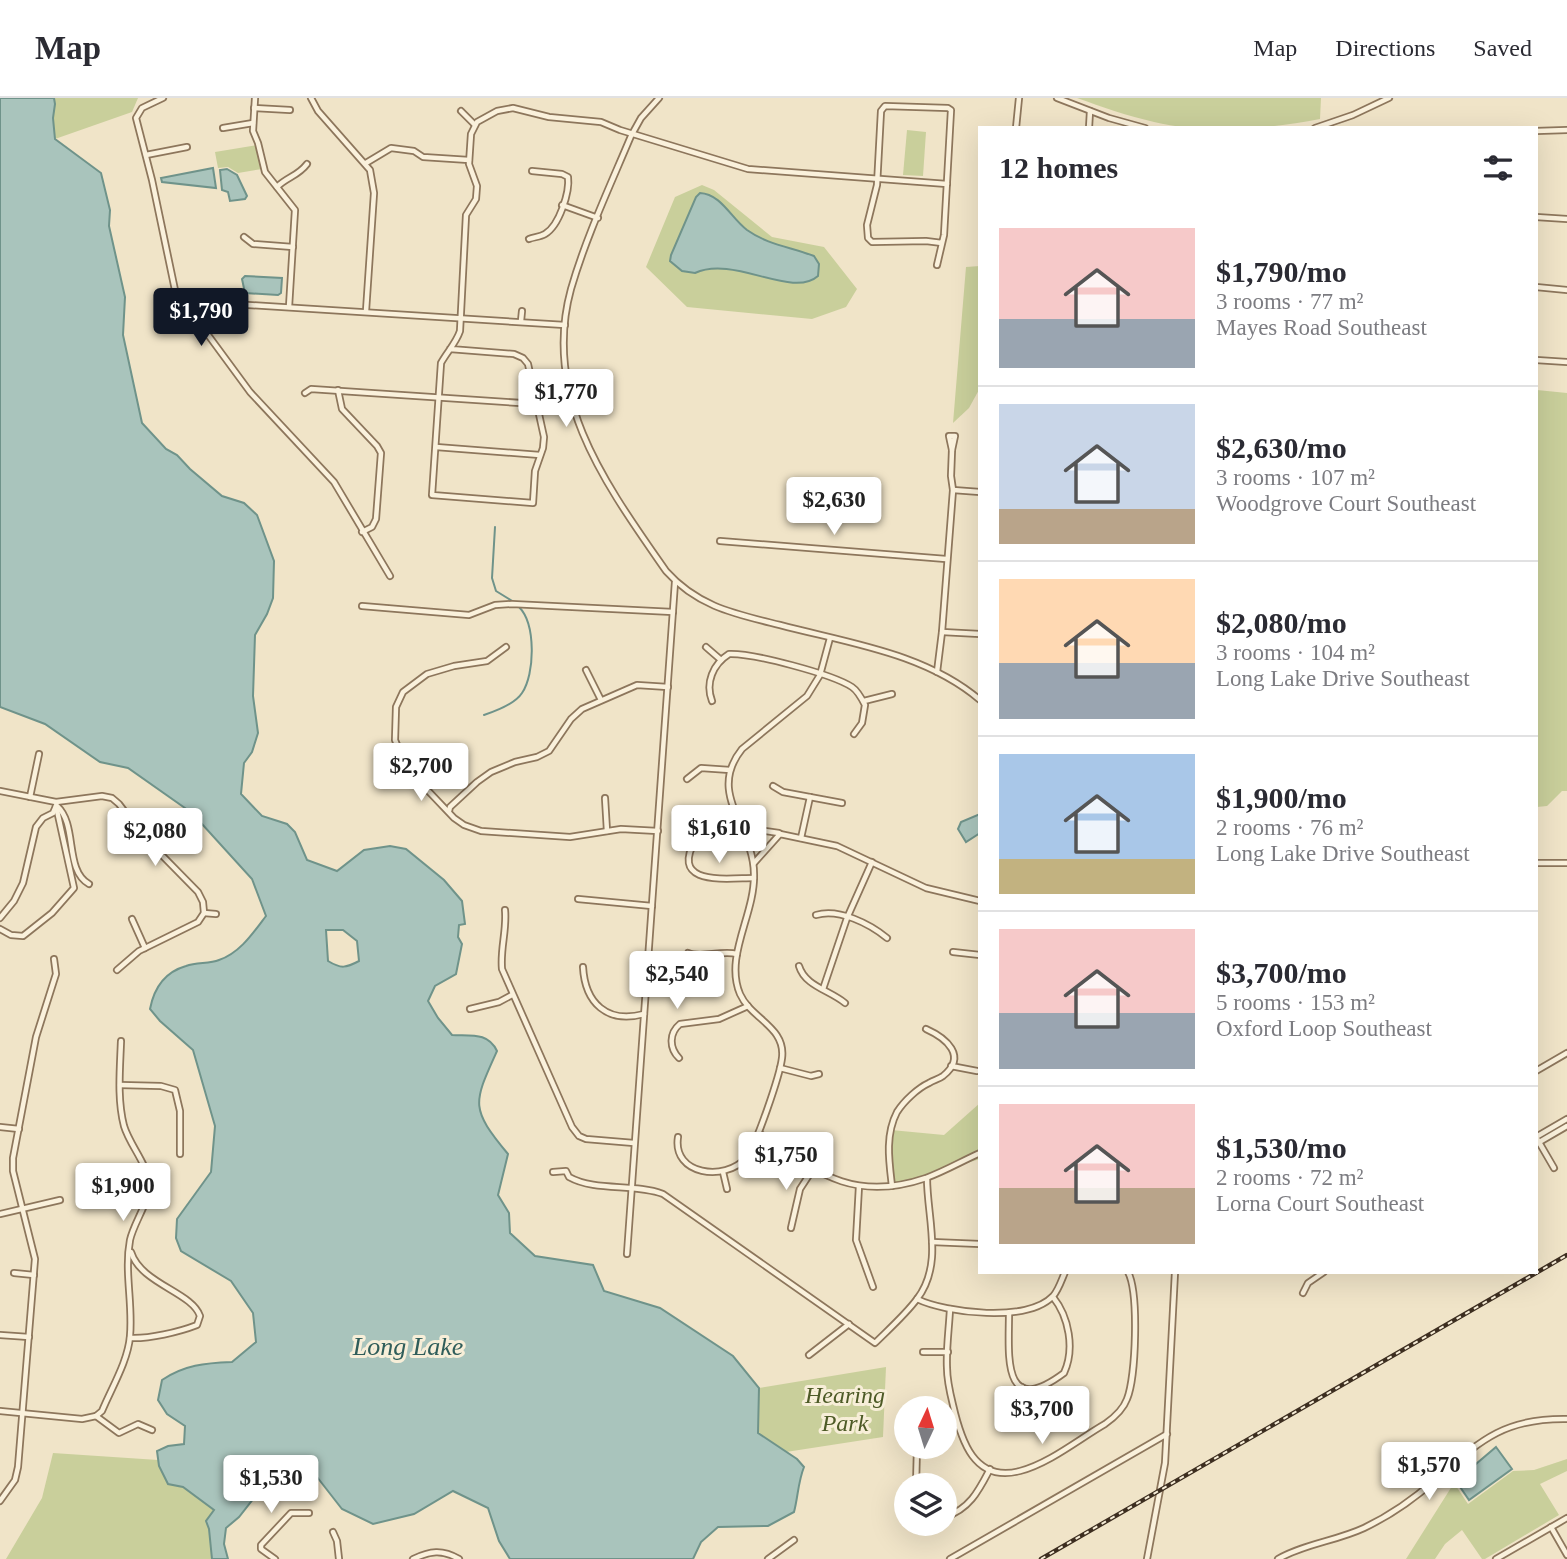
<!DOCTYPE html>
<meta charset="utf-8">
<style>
:root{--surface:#fff;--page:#f7f7f7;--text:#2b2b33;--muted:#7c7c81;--line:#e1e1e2;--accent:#111827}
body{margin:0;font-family:"Times New Roman",serif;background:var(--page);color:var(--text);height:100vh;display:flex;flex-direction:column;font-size:26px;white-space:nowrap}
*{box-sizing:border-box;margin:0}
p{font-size:23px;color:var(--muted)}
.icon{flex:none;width:38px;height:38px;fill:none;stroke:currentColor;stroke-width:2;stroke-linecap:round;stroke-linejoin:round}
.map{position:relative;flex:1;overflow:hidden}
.panel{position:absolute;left:978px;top:28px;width:560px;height:1148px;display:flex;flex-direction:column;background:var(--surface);border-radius:0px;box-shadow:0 7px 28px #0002}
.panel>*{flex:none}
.needle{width:46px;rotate:4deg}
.fabs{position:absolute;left:894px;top:1298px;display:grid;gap:14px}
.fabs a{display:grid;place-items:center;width:63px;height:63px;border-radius:50%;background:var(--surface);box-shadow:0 7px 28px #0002;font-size:35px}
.price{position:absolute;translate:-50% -60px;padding:0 16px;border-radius:7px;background:#fff;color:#222;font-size:23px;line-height:46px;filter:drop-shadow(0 2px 4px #0008)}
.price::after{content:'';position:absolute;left:50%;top:42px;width:21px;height:16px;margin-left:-10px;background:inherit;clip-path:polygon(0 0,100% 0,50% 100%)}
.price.current{background:var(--accent);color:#fff}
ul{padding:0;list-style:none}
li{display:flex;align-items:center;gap:21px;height:175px;padding:0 21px}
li+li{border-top:2px solid var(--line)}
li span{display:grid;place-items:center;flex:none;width:196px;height:140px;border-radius:0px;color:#555}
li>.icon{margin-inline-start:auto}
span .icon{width:84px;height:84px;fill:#fffc;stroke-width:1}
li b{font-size:30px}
h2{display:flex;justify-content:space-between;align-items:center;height:84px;padding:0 21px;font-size:30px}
header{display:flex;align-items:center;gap:42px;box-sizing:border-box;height:98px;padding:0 35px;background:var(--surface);border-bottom:2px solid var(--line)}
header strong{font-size:33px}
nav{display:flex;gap:38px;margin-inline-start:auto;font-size:24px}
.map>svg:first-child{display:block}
.green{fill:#c9cf9b}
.water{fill:#a9c4bc;stroke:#6f938a;stroke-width:2;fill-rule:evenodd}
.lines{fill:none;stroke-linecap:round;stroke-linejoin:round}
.stream{stroke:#6f938a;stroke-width:2}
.minor-casing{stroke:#8d765c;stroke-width:8}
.minor{stroke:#faf1dc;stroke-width:4.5}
.rail-casing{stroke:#3d2e20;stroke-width:4.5}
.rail{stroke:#f7eed8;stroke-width:2;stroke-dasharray:5;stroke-linecap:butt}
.labels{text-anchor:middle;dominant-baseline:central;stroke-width:6;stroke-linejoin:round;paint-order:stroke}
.park-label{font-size:24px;font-style:italic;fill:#4d5a26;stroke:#f7eed8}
.water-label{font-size:26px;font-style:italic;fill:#2f5d5a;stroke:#f7eed8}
</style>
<header>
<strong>Map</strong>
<nav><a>Map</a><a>Directions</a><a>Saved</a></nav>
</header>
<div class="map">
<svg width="1567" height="1461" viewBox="0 0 1567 1461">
<rect width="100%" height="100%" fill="#f0e4c8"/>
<g class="green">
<path d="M 54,0 L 138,0 L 132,14 L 55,41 L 53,20 L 55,6 Z"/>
<path d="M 1077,0 L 1321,0 L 1320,21 C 1268,31 1205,36 1154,24 C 1128,18 1102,9 1077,0 Z"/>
<path d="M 907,32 L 926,34 L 923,78 L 903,77 Z"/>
<path d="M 257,47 L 262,71 L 238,75 L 228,69 L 218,70 L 215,54 Z"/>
<path d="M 702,87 L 714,92 L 772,139 L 824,149 L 857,191 L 846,209 L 812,221 L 687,209 L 646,169 L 675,99 Z"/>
<path d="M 980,168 L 980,290 L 969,310 L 953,325 L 966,169 Z"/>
<path d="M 1537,292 L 1567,295 L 1567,693 L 1562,693 L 1547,708 L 1537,709 Z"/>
<path d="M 980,1005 L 980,1061 L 892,1088 L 889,1041 L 891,1032 L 944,1037 Z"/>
<path d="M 886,1269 L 883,1339 L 786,1354 L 758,1335 L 759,1290 Z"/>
<path d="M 53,1355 L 158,1362 L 159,1368 L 215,1412 L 206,1423 L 209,1431 L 212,1461 L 6,1461 L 42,1400 Z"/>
<path d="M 1567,1361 L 1567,1373 L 1540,1386 L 1559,1417 L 1485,1461 L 1482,1461 L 1462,1432 L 1445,1446 L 1435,1461 L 1406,1461 L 1454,1385 L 1468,1406 L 1513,1373 L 1534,1372 Z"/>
</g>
<g class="water">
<path d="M 0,0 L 54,0 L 55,6 L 53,20 L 55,41 L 101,75 L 110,112 L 109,128 L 125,199 L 123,237 L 142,325 L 166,351 L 177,357 L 190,371 L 222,398 L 244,405 L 257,417 L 274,463 L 273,500 L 267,516 L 255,537 L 253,598 L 258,635 L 252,654 L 244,665 L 241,696 L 262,718 L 287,726 L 295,734 L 307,762 L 337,773 L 364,752 L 390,748 L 406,751 L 444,782 L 462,803 L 465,826 L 459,827 L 458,839 L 462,846 L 456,876 L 435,888 L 428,903 L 438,920 L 452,937 C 471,938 488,934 497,953 C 473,1006 470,1010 508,1056 L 498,1097 L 509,1115 L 510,1135 L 535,1158 L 593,1167 L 604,1193 L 660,1210 L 733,1258 L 759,1290 L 758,1335 L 797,1361 L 804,1369 C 798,1384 798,1399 794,1414 L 768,1428 L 718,1429 L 701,1444 L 693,1461 L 510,1461 L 499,1443 L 488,1410 L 453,1393 L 414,1416 L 373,1426 L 342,1411 L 317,1379 L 294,1370 L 268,1382 L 239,1419 L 226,1430 L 224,1446 L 228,1461 L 212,1461 L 209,1431 L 206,1423 L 214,1412 L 183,1389 L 168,1386 L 159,1368 L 157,1353 L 168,1348 L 184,1346 L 185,1328 L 167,1316 L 158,1302 L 162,1282 C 184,1267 205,1265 232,1264 L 256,1244 L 253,1215 L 231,1183 L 181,1153 L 176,1140 L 177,1121 L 211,1074 L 215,1028 L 193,952 L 160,923 L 150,911 C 154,890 165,874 186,868 C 197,864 209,866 219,862 C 240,855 253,835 266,818 L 252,781 L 192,715 L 128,670 L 100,664 L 45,626 L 0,609 ZM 326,832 L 343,832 L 357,843 L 359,863 C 346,870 341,871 328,863 Z"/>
<path d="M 213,70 L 216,90 L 162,84 L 161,80 Z"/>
<path d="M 227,71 L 237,77 L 247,98 L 245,101 L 230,103 L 228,94 L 222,92 L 220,72 Z"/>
<path d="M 700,95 C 721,96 731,120 747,132 C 768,147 791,149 814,158 L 819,166 L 818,178 C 792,201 734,157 695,175 L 682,173 L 670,163 L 671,157 L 696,99 Z"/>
<path d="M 245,178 L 282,180 L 281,195 L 278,197 L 245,195 L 242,181 Z"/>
<path d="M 980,716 L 980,735 L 966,744 L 958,731 L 961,724 Z"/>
<path d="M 1496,1349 L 1512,1371 L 1469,1402 L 1456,1383 Z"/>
</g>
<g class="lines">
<g class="stream">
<path d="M 495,429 L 492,480 L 496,493 L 514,504"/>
<path d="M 484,617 C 496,613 515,606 522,595 C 535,576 536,526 519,509"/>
</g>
<defs>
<g id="minor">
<path d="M 163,0 L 142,10 L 136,20 L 152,82 L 175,192 L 250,294 L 334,384 L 390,478"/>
<path d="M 255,0 L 253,33 L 258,45 L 265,74 L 295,112 L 289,209"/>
<path d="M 311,0 L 318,13 L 370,72 L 374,95 L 366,213"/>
<path d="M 659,0 L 641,20 L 631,38 C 610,88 586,139 571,191 C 541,300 607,388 666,473 C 698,509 736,516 780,527 C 848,545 925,555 980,602"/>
<path d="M 1057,0 L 1109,20 L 1145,30"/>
<path d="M 254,10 L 290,12"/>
<path d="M 461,13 L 475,27"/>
<path d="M 223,30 L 253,25"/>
<path d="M 1016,30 L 1019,0"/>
<path d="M 1089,30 L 1090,13"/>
<path d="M 1315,30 L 1353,17 L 1389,0"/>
<path d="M 1536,33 L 1567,32"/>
<path d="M 146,57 L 187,49"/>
<path d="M 366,65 L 391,50 L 414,53 L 423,59 L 469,62"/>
<path d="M 277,89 C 287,79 298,78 307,66"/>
<path d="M 562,107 L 598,120"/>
<path d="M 1536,119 L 1567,121"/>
<path d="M 244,139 L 253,146 L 293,149"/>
<path d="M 529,141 C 534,139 540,139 545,136 C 559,128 570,94 568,79 L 562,76 L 532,73"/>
<path d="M 937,167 L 944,137 L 951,12 L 948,10 L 885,8 L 881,13 L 877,87 L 867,127 L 868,140 L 872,144 L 926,143 L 942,145"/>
<path d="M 1536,189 L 1567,192"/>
<path d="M 185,203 L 565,227"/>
<path d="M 521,223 L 522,213"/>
<path d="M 450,251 L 514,256 L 523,260 L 528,266 L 544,339 L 543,350 L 535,373 L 533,405 L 432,397 L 441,265 C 447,254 456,245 460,233 L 466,117 L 476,101 L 477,88 L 469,66 L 471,36 L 477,24 L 497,13 L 513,10 L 549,19 L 601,24 L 620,32 L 748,71 L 947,86"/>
<path d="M 1536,262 L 1567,264"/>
<path d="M 338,292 L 342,311 L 377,348 L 381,355 L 376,421 L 372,429 L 362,434"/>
<path d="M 305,295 L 311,291 L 536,306"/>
<path d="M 949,338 L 955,338 L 952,352 Z"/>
<path d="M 436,349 L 540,357"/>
<path d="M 953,392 L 980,394"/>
<path d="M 720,443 L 946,461"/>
<path d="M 362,508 L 469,517 L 495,507 L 512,506 L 673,514"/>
<path d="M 942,534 L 980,536"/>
<path d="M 506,549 L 487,563 L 454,568 L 427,576 L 403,594 L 396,609 L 395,642 L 405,666 L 415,679 L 454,720 L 464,727 L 481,733 L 570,739 L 621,731 L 658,733"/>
<path d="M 706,549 L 721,562"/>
<path d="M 586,572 L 601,602"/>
<path d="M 937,574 L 942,534 L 953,392 L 951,378 L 952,352"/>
<path d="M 712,603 C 705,585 713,566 729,556 C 753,555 832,576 852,589 C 858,593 862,601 865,607 L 862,625 L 854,636"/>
<path d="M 864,603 L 892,596"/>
<path d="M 687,681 L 701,670 L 730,672"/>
<path d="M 773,688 L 783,694 L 842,705"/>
<path d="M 0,693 L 56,704 L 102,698 L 112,700 L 119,706 L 144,739 L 198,794 L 203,804 L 204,815 L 198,824 L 139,853 L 117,872"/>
<path d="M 30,699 L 39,656"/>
<path d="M 605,700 L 607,733"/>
<path d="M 57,708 C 78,727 64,772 89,786"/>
<path d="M 449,713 L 450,709 L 477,684 L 491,674 L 515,664 L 537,659 L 549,653 L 571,621 L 582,611 L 637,587 L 668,589"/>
<path d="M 742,723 L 759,732 L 779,735"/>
<path d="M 801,740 L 810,699"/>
<path d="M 696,741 C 668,789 727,780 754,780"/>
<path d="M 754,765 L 780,736 L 837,748 L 926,790 L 980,803"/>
<path d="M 1536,765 L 1567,765"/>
<path d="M 578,801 L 652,808"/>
<path d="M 505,812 C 507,832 500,851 502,871 L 572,1029 L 579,1038 L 586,1041 L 634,1045"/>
<path d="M 204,815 L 216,816"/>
<path d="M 816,817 C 839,810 870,826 887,840"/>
<path d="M 0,820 L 14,803 L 23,785 L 36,729 L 43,720 L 53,715 L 56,708"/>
<path d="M 132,821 L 145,850"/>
<path d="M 0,831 L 11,837 L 23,838 L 52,815 L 74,790 L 56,708"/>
<path d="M 953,854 L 980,857"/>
<path d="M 688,855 C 701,861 720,852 737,856"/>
<path d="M 799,868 C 805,888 829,892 845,905"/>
<path d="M 583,869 C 585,905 607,926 644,916"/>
<path d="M 823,891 L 847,820 L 872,764"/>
<path d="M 470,911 L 499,904 L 512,897"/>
<path d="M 679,960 C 669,950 669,935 680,926 L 719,921 L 748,908"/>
<path d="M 951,968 L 977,973"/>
<path d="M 780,970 L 811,978 L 819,976"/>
<path d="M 1536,973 L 1567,955"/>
<path d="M 120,987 L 161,988 L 175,992 L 180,1013 L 180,1056"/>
<path d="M 0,1029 L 19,1031"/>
<path d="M 759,1035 C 816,1074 853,1105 926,1080 C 945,1073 962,1063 980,1055"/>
<path d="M 678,1039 C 672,1077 725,1084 746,1060 C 756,1048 780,977 782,960 C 786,929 751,921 740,896 C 724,858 755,817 754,776 C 754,729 706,696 742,651 L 807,598 L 820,577 L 830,540"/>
<path d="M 1536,1039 L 1554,1070"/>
<path d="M 1536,1039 L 1567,1021"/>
<path d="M 1536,1046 L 1567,1028"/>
<path d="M 553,1074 L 566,1073 L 569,1079 C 596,1094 633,1085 663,1096 L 875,1245 C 889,1231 905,1217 917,1201 C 944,1166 927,1120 927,1080"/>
<path d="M 723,1074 L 727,1091"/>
<path d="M 859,1088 L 856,1142 L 873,1189"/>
<path d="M 892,1088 C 889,1063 885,1037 897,1014 C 904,1003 918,990 929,985 C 934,982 939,981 943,978 C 968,958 946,940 926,931"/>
<path d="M 0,1116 L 60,1102"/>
<path d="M 791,1130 L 800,1091 L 813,1071"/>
<path d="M 932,1144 L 980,1146"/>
<path d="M 627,1156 L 675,484"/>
<path d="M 14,1175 L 34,1177"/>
<path d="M 1303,1195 L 1308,1185 L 1324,1174"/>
<path d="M 917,1201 C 946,1215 1028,1225 1053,1198 C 1058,1193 1062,1181 1065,1174"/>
<path d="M 950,1211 C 949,1231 946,1251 947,1270 C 947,1283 950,1295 953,1307 C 961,1342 974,1385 1020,1373 C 1050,1365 1079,1341 1105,1326 C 1115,1319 1123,1312 1127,1301 C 1136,1279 1139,1195 1128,1174"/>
<path d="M 1009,1215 C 1009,1256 1001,1322 1064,1275 C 1075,1251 1069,1219 1053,1199"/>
<path d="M 0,1237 L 29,1239"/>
<path d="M 130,1240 C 149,1241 179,1234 197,1227 L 200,1218 C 192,1194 141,1186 131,1154"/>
<path d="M 923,1254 L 948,1254"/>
<path d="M 809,1257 L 849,1226"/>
<path d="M 1019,1299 L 1022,1289"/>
<path d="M 0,1313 L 82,1321 L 96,1318 L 119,1335 L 138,1326 L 152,1332"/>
<path d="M 96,1318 L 102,1313 C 112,1289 128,1263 130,1238 C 133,1205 124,1174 130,1142 C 134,1124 149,1105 149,1087 C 148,1066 130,1048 124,1028 C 117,1001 120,971 121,943"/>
<path d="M 916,1388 L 917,1349"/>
<path d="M 0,1403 L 15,1382 L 18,1369 L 35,1161 L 13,1073 L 13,1060 L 36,939 L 56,876 L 54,861"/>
<path d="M 945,1419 C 970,1411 979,1392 990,1371"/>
<path d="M 1551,1429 L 1567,1457"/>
<path d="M 917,1432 L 920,1426"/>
<path d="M 333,1434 L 337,1443 L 339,1461"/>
<path d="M 275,1461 L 261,1451 L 261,1447 L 291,1415 L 309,1415"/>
<path d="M 413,1461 C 430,1453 442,1451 459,1461"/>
<path d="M 768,1461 L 794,1442"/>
<path d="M 950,1461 L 1167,1336"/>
<path d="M 1147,1461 L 1165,1365 L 1175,1174"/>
<path d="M 1278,1461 C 1304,1446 1336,1443 1364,1430 C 1389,1418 1414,1401 1435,1382 C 1480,1343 1503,1320 1567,1321"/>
<path d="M 1496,1461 L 1567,1420"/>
</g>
</defs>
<use href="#minor" class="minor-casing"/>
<use href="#minor" class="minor"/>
<defs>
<path id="rail" d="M 1041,1461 L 1567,1157"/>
</defs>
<use href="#rail" class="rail-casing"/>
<use href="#rail" class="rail"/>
</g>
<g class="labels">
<g class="park-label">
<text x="845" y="1297">Hearing<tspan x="845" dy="28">Park</tspan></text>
</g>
<g class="water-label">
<text x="408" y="1248">Long Lake</text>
</g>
</g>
</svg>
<div class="fabs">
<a><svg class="needle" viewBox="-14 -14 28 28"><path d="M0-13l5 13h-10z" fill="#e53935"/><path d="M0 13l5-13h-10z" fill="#7c7c81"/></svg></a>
<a><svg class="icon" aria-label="layers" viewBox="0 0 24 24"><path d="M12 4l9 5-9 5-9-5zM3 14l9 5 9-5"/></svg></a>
</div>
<b class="price current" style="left:201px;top:250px">$1,790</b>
<b class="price" style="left:566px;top:331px">$1,770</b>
<b class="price" style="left:834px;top:439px">$2,630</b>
<b class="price" style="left:421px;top:705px">$2,700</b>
<b class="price" style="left:719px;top:767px">$1,610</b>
<b class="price" style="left:155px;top:770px">$2,080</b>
<b class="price" style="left:677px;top:913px">$2,540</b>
<b class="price" style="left:786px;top:1094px">$1,750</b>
<b class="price" style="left:123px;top:1125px">$1,900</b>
<b class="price" style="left:1042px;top:1348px">$3,700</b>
<b class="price" style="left:1429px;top:1404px">$1,570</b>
<b class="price" style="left:271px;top:1417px">$1,530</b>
<section class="panel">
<h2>12 homes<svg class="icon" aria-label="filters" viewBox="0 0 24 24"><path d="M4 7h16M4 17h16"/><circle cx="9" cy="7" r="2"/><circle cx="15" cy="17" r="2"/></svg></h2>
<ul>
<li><span style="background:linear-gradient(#f6c9c9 65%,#9aa5b1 0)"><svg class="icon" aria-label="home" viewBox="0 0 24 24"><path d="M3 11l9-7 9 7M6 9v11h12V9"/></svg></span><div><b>$1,790/mo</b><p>3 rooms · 77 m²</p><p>Mayes Road Southeast</p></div></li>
<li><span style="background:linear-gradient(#c9d6e8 75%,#b9a48a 0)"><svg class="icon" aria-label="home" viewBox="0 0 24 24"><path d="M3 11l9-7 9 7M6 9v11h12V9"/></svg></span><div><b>$2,630/mo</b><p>3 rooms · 107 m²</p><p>Woodgrove Court Southeast</p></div></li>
<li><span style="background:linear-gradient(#ffd9b3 60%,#9aa5b1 0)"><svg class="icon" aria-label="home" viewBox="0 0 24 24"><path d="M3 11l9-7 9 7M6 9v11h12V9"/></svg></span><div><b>$2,080/mo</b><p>3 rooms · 104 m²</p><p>Long Lake Drive Southeast</p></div></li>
<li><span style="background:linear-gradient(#a9c7e8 75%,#c2b280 0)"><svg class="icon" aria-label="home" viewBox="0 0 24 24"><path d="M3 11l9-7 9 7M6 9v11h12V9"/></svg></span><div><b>$1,900/mo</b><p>2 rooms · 76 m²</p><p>Long Lake Drive Southeast</p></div></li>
<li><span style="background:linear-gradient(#f6c9c9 60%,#9aa5b1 0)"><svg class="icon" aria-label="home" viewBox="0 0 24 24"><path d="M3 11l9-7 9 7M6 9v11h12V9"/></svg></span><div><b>$3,700/mo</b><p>5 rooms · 153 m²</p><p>Oxford Loop Southeast</p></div></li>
<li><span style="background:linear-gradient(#f6c9c9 60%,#b9a48a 0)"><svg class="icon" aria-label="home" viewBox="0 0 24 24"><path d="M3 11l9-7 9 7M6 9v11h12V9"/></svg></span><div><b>$1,530/mo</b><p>2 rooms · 72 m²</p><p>Lorna Court Southeast</p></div></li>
</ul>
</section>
</div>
